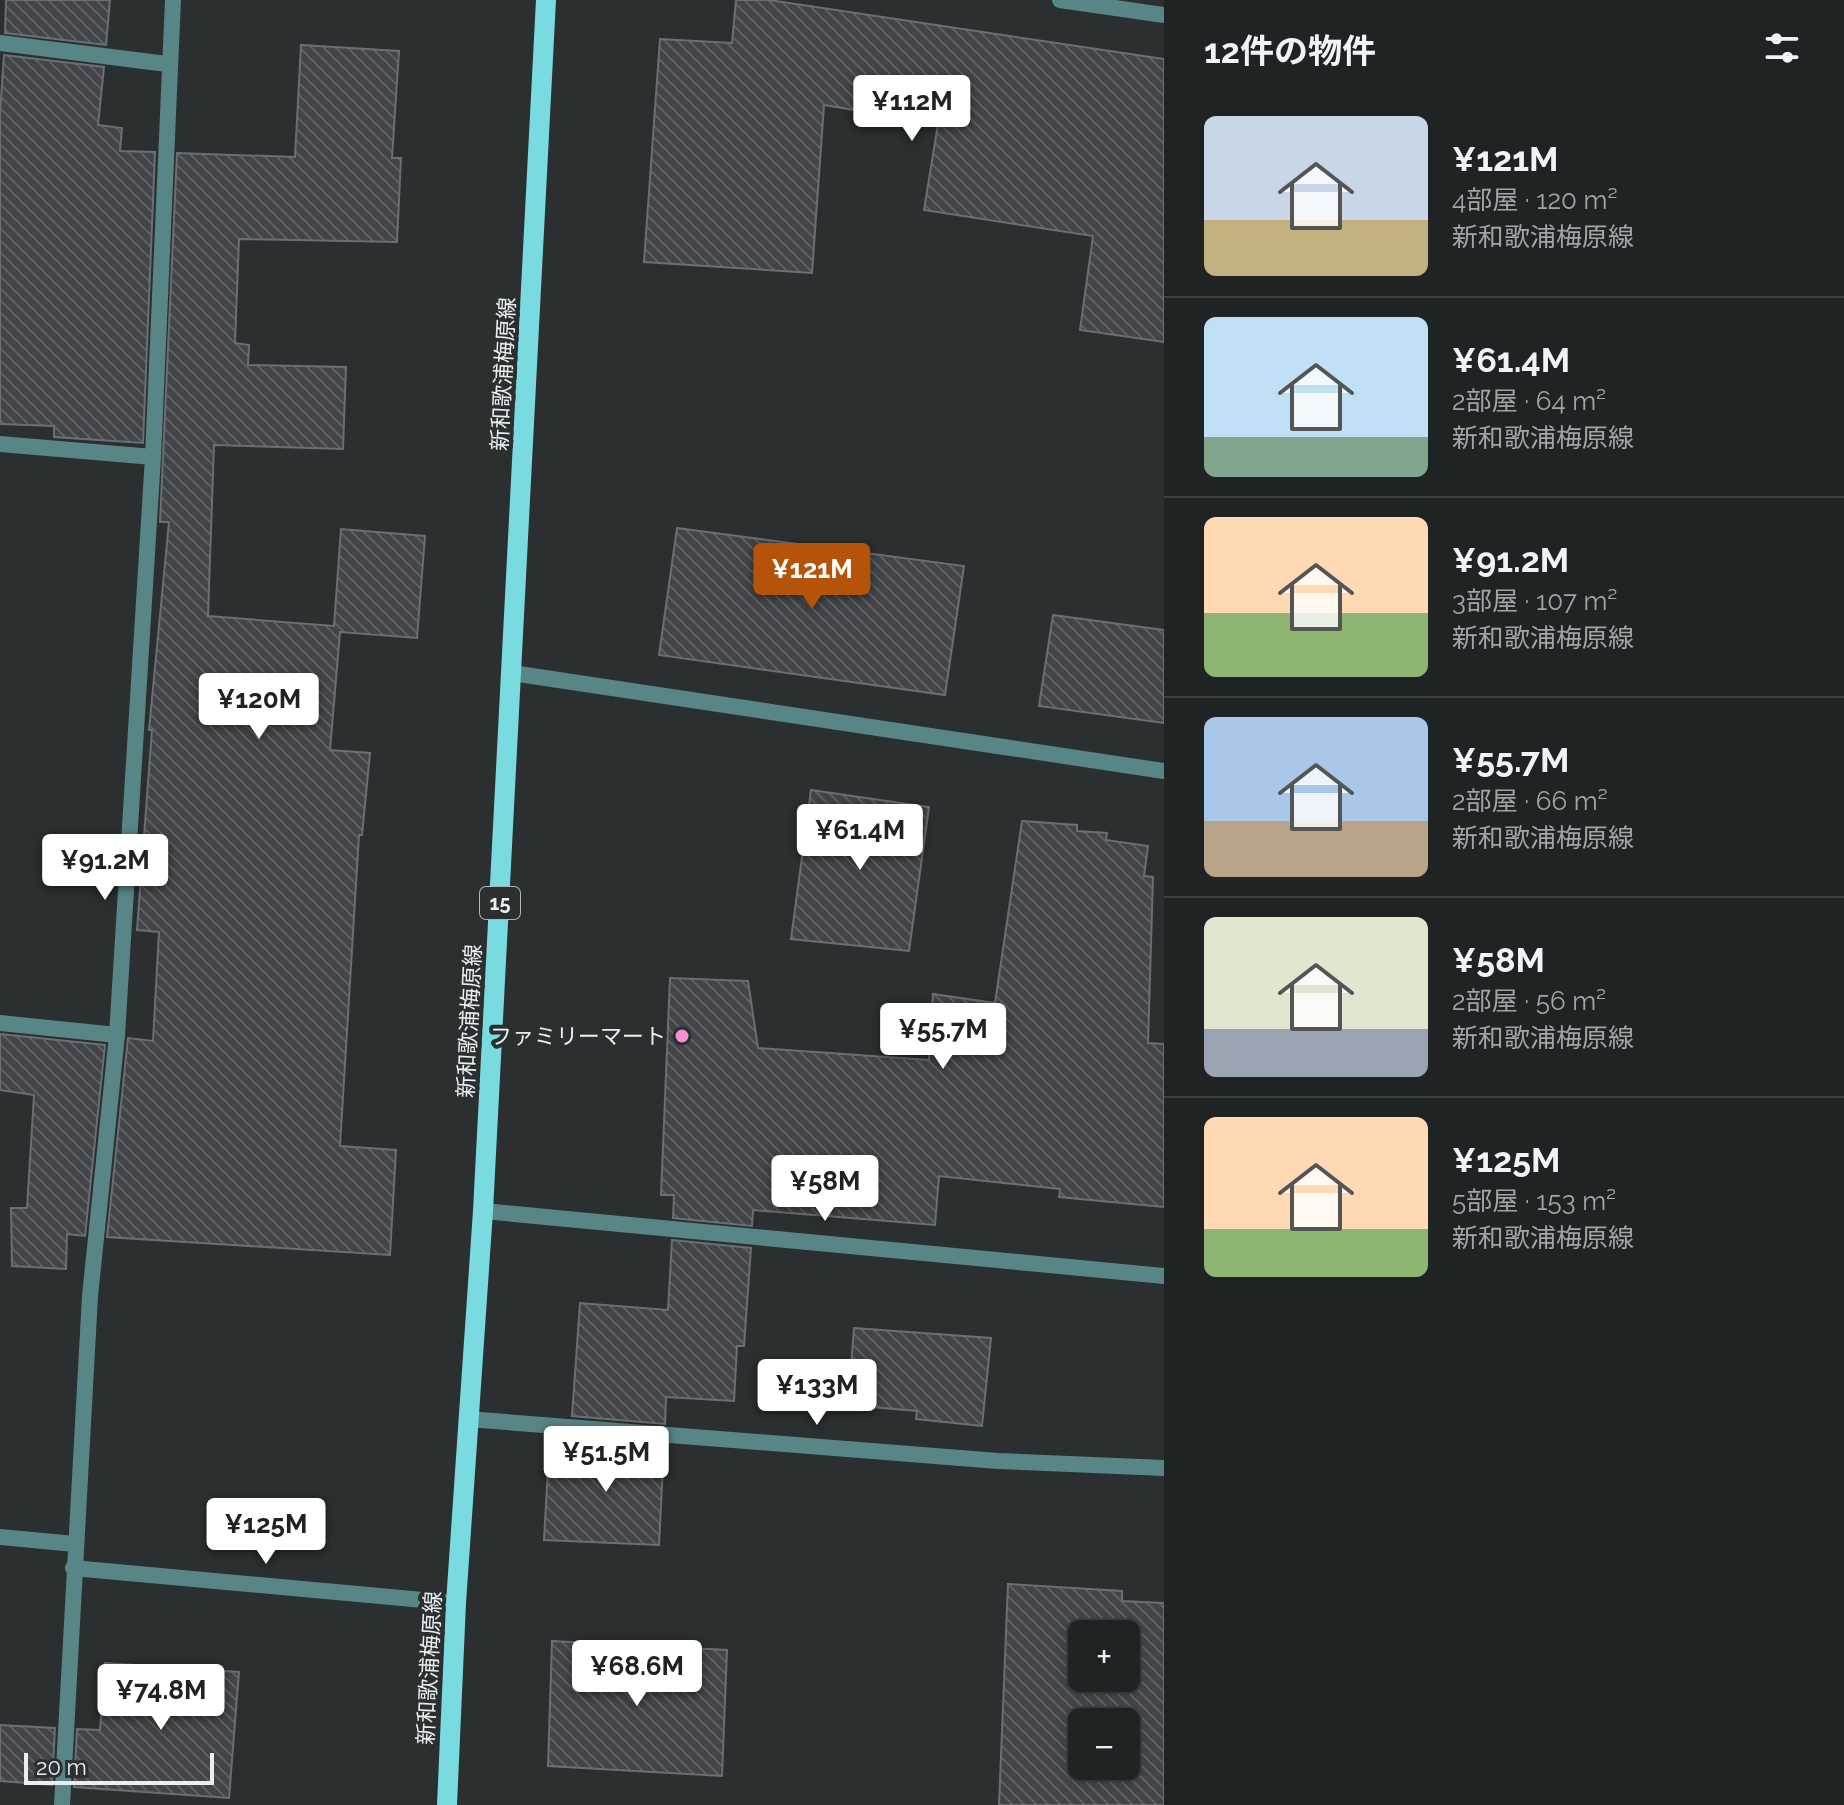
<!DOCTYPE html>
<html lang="ja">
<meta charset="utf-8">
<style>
:root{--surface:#202324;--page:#2d2f31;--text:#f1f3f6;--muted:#a2a4a6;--line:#3d4041;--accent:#b45309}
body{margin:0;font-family:Raleway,"Noto Sans JP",sans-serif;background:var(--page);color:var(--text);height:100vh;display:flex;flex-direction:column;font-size:30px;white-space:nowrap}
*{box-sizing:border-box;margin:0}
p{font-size:26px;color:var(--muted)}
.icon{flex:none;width:44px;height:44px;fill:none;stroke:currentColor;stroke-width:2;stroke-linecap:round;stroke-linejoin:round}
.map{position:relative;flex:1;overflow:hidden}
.details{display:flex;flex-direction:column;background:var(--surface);width:680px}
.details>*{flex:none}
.tools{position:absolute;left:1068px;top:1620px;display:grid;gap:16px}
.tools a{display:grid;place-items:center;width:72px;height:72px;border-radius:12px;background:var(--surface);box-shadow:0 2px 6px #0004,0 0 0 2px var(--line);font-size:40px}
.scale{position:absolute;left:24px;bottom:20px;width:190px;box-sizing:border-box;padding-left:8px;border:4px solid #ebeeef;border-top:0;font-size:22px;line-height:28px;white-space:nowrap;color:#ebeeef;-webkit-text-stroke:6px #2b2f30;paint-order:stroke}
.price{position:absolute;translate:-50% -68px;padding:0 18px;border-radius:8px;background:#fff;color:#222;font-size:26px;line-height:52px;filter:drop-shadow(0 2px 4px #0008)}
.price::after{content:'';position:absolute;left:50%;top:48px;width:24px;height:18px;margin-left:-12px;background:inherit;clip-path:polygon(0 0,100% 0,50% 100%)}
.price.selected{background:var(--accent);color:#fff}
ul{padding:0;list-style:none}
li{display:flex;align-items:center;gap:24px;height:200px;padding:0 40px}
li+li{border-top:2px solid var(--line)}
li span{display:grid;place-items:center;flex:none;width:224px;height:160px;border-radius:12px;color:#555}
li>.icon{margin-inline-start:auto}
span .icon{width:96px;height:96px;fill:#fffc;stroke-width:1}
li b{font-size:34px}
h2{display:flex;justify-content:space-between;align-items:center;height:96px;padding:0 40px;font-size:34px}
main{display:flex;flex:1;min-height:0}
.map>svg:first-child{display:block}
.building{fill:url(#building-back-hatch);stroke:#6c6e71;stroke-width:2;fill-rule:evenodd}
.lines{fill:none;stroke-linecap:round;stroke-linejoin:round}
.service{stroke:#588586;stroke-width:16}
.minor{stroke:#588586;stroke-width:16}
.primary{stroke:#79dbdf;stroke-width:20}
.poi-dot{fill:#f591d2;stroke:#2b2f30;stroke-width:3}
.labels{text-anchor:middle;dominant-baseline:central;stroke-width:8;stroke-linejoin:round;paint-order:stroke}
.shield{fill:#2b2f30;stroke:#b1b5b6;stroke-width:2}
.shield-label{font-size:20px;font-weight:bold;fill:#ebeeef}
.street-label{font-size:22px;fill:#ebeeef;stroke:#2b2f30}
.poi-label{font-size:22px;fill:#ebeeef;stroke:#2b2f30;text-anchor:end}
</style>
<main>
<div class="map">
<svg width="1164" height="1805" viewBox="0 0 1164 1805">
<defs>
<pattern id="building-back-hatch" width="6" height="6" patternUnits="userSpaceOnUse" patternTransform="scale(2)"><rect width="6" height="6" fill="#424447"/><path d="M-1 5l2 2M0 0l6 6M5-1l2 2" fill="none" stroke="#5d5f62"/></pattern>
</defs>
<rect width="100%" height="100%" fill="#2b2f30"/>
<g class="building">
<path d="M 6,0 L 110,0 L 106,45 L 5,33 Z"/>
<path d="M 736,0 L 769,0 L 1164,59 L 1164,342 L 1080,330 L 1093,236 L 924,210 L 938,124 L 824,105 L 812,273 L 644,262 L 660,39 L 732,43 Z"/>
<path d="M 301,45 L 399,51 L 392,158 L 401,158 L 397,242 L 239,239 L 235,343 L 249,345 L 248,365 L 346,367 L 343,449 L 214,445 L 208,616 L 334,626 L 341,529 L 425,536 L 417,638 L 340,632 L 330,750 L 370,753 L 362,835 L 359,835 L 340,1146 L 396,1150 L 390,1255 L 107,1237 L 128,1038 L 153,1041 L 159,932 L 137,930 L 152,730 L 149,730 L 169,522 L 160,522 L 177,153 L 295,157 Z"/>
<path d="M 4,55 L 104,67 L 98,125 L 122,128 L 120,151 L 155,152 L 143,443 L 54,437 L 54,426 L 0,424 L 0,113 Z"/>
<path d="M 677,528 L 964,566 L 945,695 L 659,655 Z"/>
<path d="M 1053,615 L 1164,630 L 1164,723 L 1039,706 Z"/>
<path d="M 811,790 L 929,807 L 909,951 L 791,939 Z"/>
<path d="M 1022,821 L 1077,825 L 1077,831 L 1107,833 L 1106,840 L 1148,846 L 1144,876 L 1153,877 L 1148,1043 L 1164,1044 L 1164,1207 L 1059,1197 L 1060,1189 L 939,1176 L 935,1225 L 753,1210 L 752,1226 L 673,1218 L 674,1195 L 661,1195 L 670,978 L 748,981 L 758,1048 L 929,1060 L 933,994 L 995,1003 Z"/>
<path d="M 0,1034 L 105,1045 L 85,1236 L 67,1234 L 66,1269 L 12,1266 L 11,1208 L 27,1208 L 34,1095 L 0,1090 Z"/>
<path d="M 672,1240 L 751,1248 L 744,1346 L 737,1346 L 734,1401 L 666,1397 L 665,1424 L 572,1416 L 580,1303 L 668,1310 Z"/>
<path d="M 854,1328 L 991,1338 L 982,1426 L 916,1419 L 917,1411 L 848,1405 Z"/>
<path d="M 570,1438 L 664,1446 L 659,1545 L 544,1540 L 548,1469 L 568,1469 Z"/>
<path d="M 1008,1584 L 1122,1591 L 1122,1601 L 1164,1603 L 1164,1805 L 999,1805 ZM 1082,1634 L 1126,1634 L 1126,1678 L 1082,1678 ZM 1082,1722 L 1126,1722 L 1126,1766 L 1082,1766 Z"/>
<path d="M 552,1641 L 727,1650 L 722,1776 L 548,1766 Z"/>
<path d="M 105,1663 L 239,1672 L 229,1798 L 74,1787 L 77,1729 L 100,1730 Z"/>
<path d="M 0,1725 L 55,1728 L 52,1785 L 0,1781 Z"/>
</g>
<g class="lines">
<g class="service">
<path d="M 1060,0 L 1164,15"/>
<path d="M 0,444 L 153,457"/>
</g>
<g class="minor">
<path d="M 0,43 L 167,64"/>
<path d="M 512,673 L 1164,771"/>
<path d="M 0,1023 L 117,1035"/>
<path d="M 483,1211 L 1164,1276"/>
<path d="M 468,1419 L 998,1461 L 1164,1468"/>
<path d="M 0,1537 L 75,1544"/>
<path d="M 73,1568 L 456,1603"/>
<path d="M 62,1805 L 90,1296 L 117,1035 L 153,457 L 173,0"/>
</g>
<path class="primary" d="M 447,1805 L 456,1603 L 483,1211 L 546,0"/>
</g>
<circle class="poi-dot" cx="682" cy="1036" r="8"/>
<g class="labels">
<rect class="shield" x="480" y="887" width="40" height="32" rx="6"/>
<g class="shield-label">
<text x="500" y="903">15</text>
</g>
<g class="street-label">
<text transform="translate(503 374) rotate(-87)">新和歌浦梅原線</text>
<text transform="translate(469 1021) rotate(-87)">新和歌浦梅原線</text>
<text transform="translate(429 1668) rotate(-87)">新和歌浦梅原線</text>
</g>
<g class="poi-label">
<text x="666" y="1036">ファミリーマート</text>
</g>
</g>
</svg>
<div class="tools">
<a>+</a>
<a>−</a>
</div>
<div class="scale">20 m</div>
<b class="price" style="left:912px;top:143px">¥112M</b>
<b class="price selected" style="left:812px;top:611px">¥121M</b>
<b class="price" style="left:259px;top:741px">¥120M</b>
<b class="price" style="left:860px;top:872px">¥61.4M</b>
<b class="price" style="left:105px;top:902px">¥91.2M</b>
<b class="price" style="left:943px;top:1071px">¥55.7M</b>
<b class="price" style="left:825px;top:1223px">¥58M</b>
<b class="price" style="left:817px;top:1427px">¥133M</b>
<b class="price" style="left:606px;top:1494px">¥51.5M</b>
<b class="price" style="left:266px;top:1566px">¥125M</b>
<b class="price" style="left:637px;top:1708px">¥68.6M</b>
<b class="price" style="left:161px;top:1732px">¥74.8M</b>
</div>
<section class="details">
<h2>12件の物件<svg class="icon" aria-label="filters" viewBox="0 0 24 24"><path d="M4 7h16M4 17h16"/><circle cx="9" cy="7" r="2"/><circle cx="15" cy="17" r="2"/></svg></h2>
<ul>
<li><span style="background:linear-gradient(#c9d6e8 65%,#c2b280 0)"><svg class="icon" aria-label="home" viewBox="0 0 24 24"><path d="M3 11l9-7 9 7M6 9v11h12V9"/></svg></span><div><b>¥121M</b><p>4部屋 · 120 m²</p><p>新和歌浦梅原線</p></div></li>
<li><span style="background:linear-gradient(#bfe0f5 75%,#7fa58c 0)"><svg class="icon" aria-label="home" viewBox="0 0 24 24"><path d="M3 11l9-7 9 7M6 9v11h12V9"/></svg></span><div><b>¥61.4M</b><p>2部屋 · 64 m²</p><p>新和歌浦梅原線</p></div></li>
<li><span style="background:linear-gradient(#ffd9b3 60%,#8fb573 0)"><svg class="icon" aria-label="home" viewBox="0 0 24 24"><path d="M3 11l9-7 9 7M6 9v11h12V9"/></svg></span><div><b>¥91.2M</b><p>3部屋 · 107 m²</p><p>新和歌浦梅原線</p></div></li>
<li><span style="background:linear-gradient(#a9c7e8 65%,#b9a48a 0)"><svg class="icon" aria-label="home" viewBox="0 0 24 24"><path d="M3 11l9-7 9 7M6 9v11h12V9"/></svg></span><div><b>¥55.7M</b><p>2部屋 · 66 m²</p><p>新和歌浦梅原線</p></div></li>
<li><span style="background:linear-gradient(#dfe7d0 70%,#9aa5b1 0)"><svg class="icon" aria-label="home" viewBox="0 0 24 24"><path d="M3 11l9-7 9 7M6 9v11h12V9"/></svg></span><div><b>¥58M</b><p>2部屋 · 56 m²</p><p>新和歌浦梅原線</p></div></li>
<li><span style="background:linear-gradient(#ffd9b3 70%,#8fb573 0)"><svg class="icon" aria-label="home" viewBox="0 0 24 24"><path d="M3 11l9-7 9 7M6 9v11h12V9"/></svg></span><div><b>¥125M</b><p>5部屋 · 153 m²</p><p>新和歌浦梅原線</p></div></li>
</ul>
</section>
</main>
